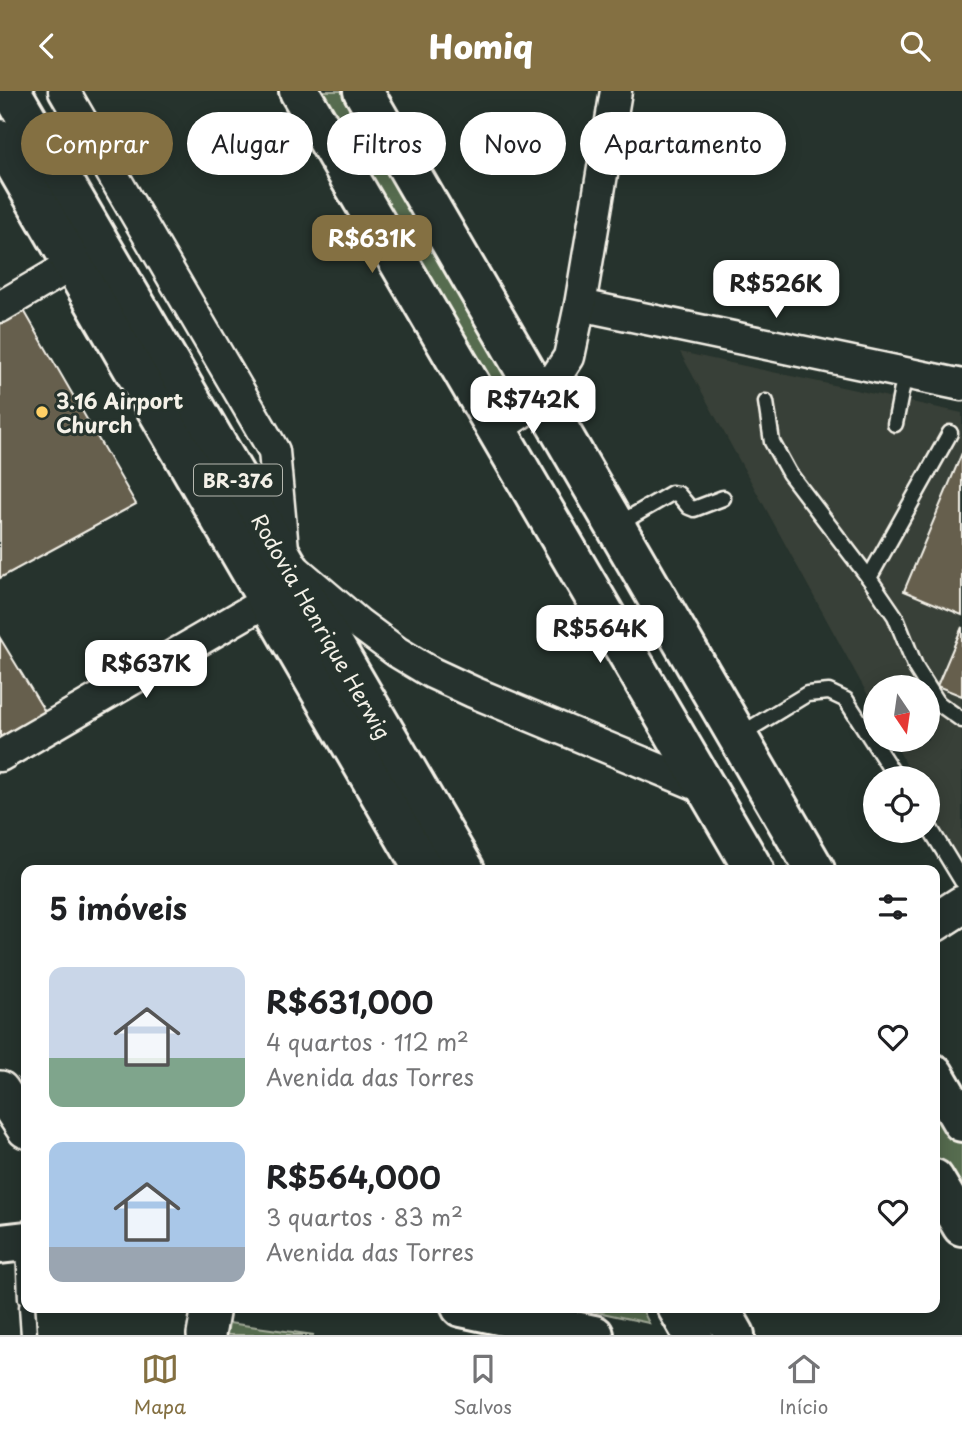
<!DOCTYPE html>
<html lang="pt">
<meta charset="utf-8">
<style>
:root{--surface:#fff;--page:#f6f6f6;--text:#202124;--muted:#757577;--line:#e0e0e0;--accent:#847042}
body{margin:0;font-family:"Playpen Sans",sans-serif;background:var(--page);color:var(--text);height:100vh;display:flex;flex-direction:column;font-size:26px;white-space:nowrap}
*{box-sizing:border-box;margin:0}
p{font-size:23px;color:var(--muted)}
.icon{flex:none;width:38px;height:38px;fill:none;stroke:currentColor;stroke-width:2;stroke-linecap:round;stroke-linejoin:round}
.map{position:relative;flex:1;overflow:hidden}
.sheet{position:absolute;left:21px;top:774px;width:919px;height:448px;display:flex;flex-direction:column;background:var(--surface);border-radius:14px;box-shadow:0 4px 18px #0003}
.sheet>*{flex:none}
.top-card{position:absolute;left:21px;top:21px;width:920px;height:63px;display:flex;gap:14px}
.needle{width:46px;rotate:167deg}
.controls{position:absolute;left:863px;top:584px;display:grid;gap:14px}
.controls a{display:grid;place-items:center;width:77px;height:77px;border-radius:50%;background:var(--surface);box-shadow:0 4px 18px #0003;font-size:35px}
.price{position:absolute;translate:-50% -60px;padding:0 16px;border-radius:14px;background:#fff;color:#222;font-size:23px;line-height:46px;filter:drop-shadow(0 2px 4px #0008)}
.price::after{content:'';position:absolute;left:50%;top:42px;width:21px;height:16px;margin-left:-10px;background:inherit;clip-path:polygon(0 0,100% 0,50% 100%)}
.price.selected{background:var(--accent);color:#fff}
ul{padding:0;list-style:none}
li{display:flex;align-items:center;gap:21px;height:175px;padding:0 28px}
li span{display:grid;place-items:center;flex:none;width:196px;height:140px;border-radius:14px;color:#555}
li>.icon{margin-inline-start:auto}
span .icon{width:84px;height:84px;fill:#fffc;stroke-width:1}
li b{font-size:30px}
h2{display:flex;justify-content:space-between;align-items:center;height:84px;padding:0 28px;font-size:30px}
.chip{padding:0 24px;border-radius:32px;background:var(--surface);box-shadow:0 4px 18px #0003;font-size:24px;line-height:63px}
.chip.selected{background:var(--accent);color:#fff}
header{display:flex;justify-content:space-between;align-items:center;height:91px;padding:0 28px;background:var(--accent);color:#fff;font-size:32px;font-weight:800}
.menu{display:flex;justify-content:space-around;align-items:center;height:98px;border-top:2px solid var(--line);background:var(--surface);font-size:19px;color:var(--muted)}
.menu a{display:grid;justify-items:center;gap:4px}
.menu .selected{color:var(--accent)}
.map>svg:first-child{display:block}
.built{fill:#394037}
.green{fill:#576c50;stroke:#a6ae9c;stroke-width:2}
.building{fill:#665f4e;stroke:#f4f1e8;stroke-width:2}
.lines{fill:none;stroke-linecap:round;stroke-linejoin:round}
.service-casing{stroke:#f4f1e8;stroke-width:19}
.minor-casing{stroke:#f4f1e8;stroke-width:35}
.tertiary-casing{stroke:#f4f1e8;stroke-width:42}
.secondary-casing{stroke:#f4f1e8;stroke-width:44}
.trunk-casing{stroke:#f4f1e8;stroke-width:44}
.service{stroke:#26332d;stroke-width:14}
.minor{stroke:#26332d;stroke-width:30}
.tertiary{stroke:#26332d;stroke-width:37}
.secondary{stroke:#26332d;stroke-width:38}
.trunk{stroke:#26332d;stroke-width:38}
.poi-dot{fill:#ffd166;stroke:#26332d;stroke-width:2.5}
.labels{text-anchor:middle;dominant-baseline:central;stroke-width:6;stroke-linejoin:round;paint-order:stroke}
.shield{fill:#26332d;stroke:#b6b8b0;stroke-width:2}
.shield-label{font-size:19px;font-weight:bold;fill:#f4f1e8}
.poi-label{font-size:21px;font-weight:bold;fill:#f4f1e8;stroke:#26332d;text-anchor:start}
.street-label{font-size:21px;fill:#f4f1e8;stroke:#26332d}
</style>
<header><svg class="icon" aria-label="back" viewBox="0 0 24 24"><path d="M15 5l-7 7 7 7"/></svg>Homiq<svg class="icon" aria-label="search" viewBox="0 0 24 24"><circle cx="10" cy="10" r="6"/><path d="M15 15l6 6"/></svg></header>
<div class="map">
<svg width="962" height="1244" viewBox="0 0 962 1244">
<rect width="100%" height="100%" fill="#26332d"/>
<filter id="ink" filterUnits="userSpaceOnUse"><feTurbulence type="fractalNoise" baseFrequency=".0143" numOctaves="2"/><feDisplacementMap in="SourceGraphic" scale="14" xChannelSelector="R" yChannelSelector="G"/><feConvolveMatrix kernelMatrix="1 2 1 2 8 2 1 2 1" color-interpolation-filters="sRGB"/></filter>
<g filter="url(#ink)">
<path class="built" d="M 680,261 L 962,322 L 962,775 L 928,712 L 928,688 L 914,688 L 893,649 L 928,649 L 928,597 L 875,597 L 875,617 Z"/>
<g class="green">
<path d="M 315,0 L 350,0 L 509,284 L 487,294 Z"/>
<path d="M 934,1000 L 962,1047 L 962,1115 L 935,1068 Z"/>
<path d="M 574,1216 L 641,1216 L 649,1232 Z"/>
<path d="M 229,1232 L 314,1244 L 227,1244 Z"/>
</g>
<g class="building">
<path d="M 22,216 L 136,413 L 0,487 L 0,230 Z"/>
<path d="M 962,362 L 962,524 L 904,500 Z"/>
<path d="M 962,536 L 962,605 L 937,595 Z"/>
<path d="M 0,547 L 45,621 L 0,646 Z"/>
</g>
<g class="lines">
<defs>
<g id="service">
<path d="M 766,311 L 772,351 L 789,382 L 869,487"/>
<path d="M 895,333 L 905,282"/>
<path d="M 950,342 L 869,487 L 895,525 L 916,577 L 938,612 L 962,629"/>
<path d="M 617,434 L 672,402 L 678,403 L 689,416 L 694,418 L 723,407"/>
<path d="M 738,645 L 807,603 L 829,601 L 846,609 L 897,688"/>
<path d="M 928,734 L 962,790"/>
<path d="M 24,1152 L 26,1208"/>
<path d="M 27,1216 L 29,1244"/>
</g>
<g id="minor">
<path d="M 64,0 L 274,360 L 284,469 L 358,532 L 397,561 L 432,582 L 473,601 L 707,698"/>
<path d="M 580,214 L 962,294"/>
<path d="M 0,216 L 73,173"/>
<path d="M 496,339 L 541,308 L 569,266 L 580,214 L 616,0"/>
<path d="M 0,665 L 267,510"/>
</g>
<g id="tertiary">
<path d="M 934,832 L 962,814"/>
<path d="M 0,999 L 26,1038"/>
<path d="M 206,1244 L 211,1216"/>
</g>
<g id="secondary">
<path d="M 299,0 L 754,779"/>
<path d="M 363,0 L 815,779"/>
<path d="M 934,983 L 962,1031"/>
<path d="M 934,1088 L 962,1135"/>
<path d="M 0,1153 L 26,1150"/>
<path d="M 461,1216 L 594,1244"/>
</g>
<g id="trunk">
<path d="M 11,0 L 465,779"/>
<path d="M 0,48 L 424,779"/>
<path d="M 677,1216 L 693,1244"/>
<path d="M 719,1216 L 735,1244"/>
</g>
</defs>
<use href="#service" class="service-casing"/>
<use href="#minor" class="minor-casing"/>
<use href="#tertiary" class="tertiary-casing"/>
<use href="#secondary" class="secondary-casing"/>
<use href="#trunk" class="trunk-casing"/>
<use href="#service" class="service"/>
<use href="#minor" class="minor"/>
<use href="#tertiary" class="tertiary"/>
<use href="#secondary" class="secondary"/>
<use href="#trunk" class="trunk"/>
</g>
</g>
<circle class="poi-dot" cx="42" cy="321" r="7"/>
<g class="labels">
<rect class="shield" x="194" y="373.5" width="88" height="31" rx="5"/>
<g class="shield-label">
<text x="238" y="389">BR-376</text>
</g>
<g class="poi-label">
<text x="56" y="309">3.16 Airport<tspan x="56" dy="24">Church</tspan></text>
</g>
<g class="street-label">
<text transform="translate(322 535) rotate(60)">Rodovia Henrique Herwig</text>
</g>
</g>
</svg>
<div class="controls">
<a><svg class="needle" viewBox="-14 -14 28 28"><path d="M0-13l5 13h-10z" fill="#e53935"/><path d="M0 13l5-13h-10z" fill="#757577"/></svg></a>
<a><svg class="icon" aria-label="locate" viewBox="0 0 24 24"><circle cx="12" cy="12" r="6"/><path d="M12 2v4M12 18v4M2 12h4M18 12h4"/></svg></a>
</div>
<b class="price selected" style="left:372px;top:184px">R$631K</b>
<b class="price" style="left:776px;top:229px">R$526K</b>
<b class="price" style="left:533px;top:345px">R$742K</b>
<b class="price" style="left:600px;top:574px">R$564K</b>
<b class="price" style="left:146px;top:609px">R$637K</b>
<div class="top-card">
<a class="chip selected">Comprar</a>
<a class="chip">Alugar</a>
<a class="chip">Filtros</a>
<a class="chip">Novo</a>
<a class="chip">Apartamento</a>
</div>
<section class="sheet">
<h2>5 imóveis<svg class="icon" aria-label="filters" viewBox="0 0 24 24"><path d="M4 7h16M4 17h16"/><circle cx="9" cy="7" r="2"/><circle cx="15" cy="17" r="2"/></svg></h2>
<ul>
<li><span style="background:linear-gradient(#c9d6e8 65%,#7fa58c 0)"><svg class="icon" aria-label="home" viewBox="0 0 24 24"><path d="M3 11l9-7 9 7M6 9v11h12V9"/></svg></span><div><b>R$631,000</b><p>4 quartos · 112 m²</p><p>Avenida das Torres</p></div><svg class="icon" aria-label="heart" viewBox="0 0 24 24"><path d="M12 20l-8-8c-3-5 5-10 8-4 3-6 11-1 8 4z"/></svg></li>
<li><span style="background:linear-gradient(#a9c7e8 75%,#9aa5b1 0)"><svg class="icon" aria-label="home" viewBox="0 0 24 24"><path d="M3 11l9-7 9 7M6 9v11h12V9"/></svg></span><div><b>R$564,000</b><p>3 quartos · 83 m²</p><p>Avenida das Torres</p></div><svg class="icon" aria-label="heart" viewBox="0 0 24 24"><path d="M12 20l-8-8c-3-5 5-10 8-4 3-6 11-1 8 4z"/></svg></li>
</ul>
</section>
</div>
<nav class="menu">
<a class="selected"><svg class="icon" aria-label="map" viewBox="0 0 24 24"><path d="M3 6l6-2 6 2 6-2v14l-6 2-6-2-6 2zM9 4v14M15 6v14"/></svg>Mapa</a>
<a><svg class="icon" aria-label="saved" viewBox="0 0 24 24"><path d="M7 4h10v16l-5-4-5 4z"/></svg>Salvos</a>
<a><svg class="icon" aria-label="home" viewBox="0 0 24 24"><path d="M3 11l9-7 9 7M6 9v11h12V9"/></svg>Início</a>
</nav>
